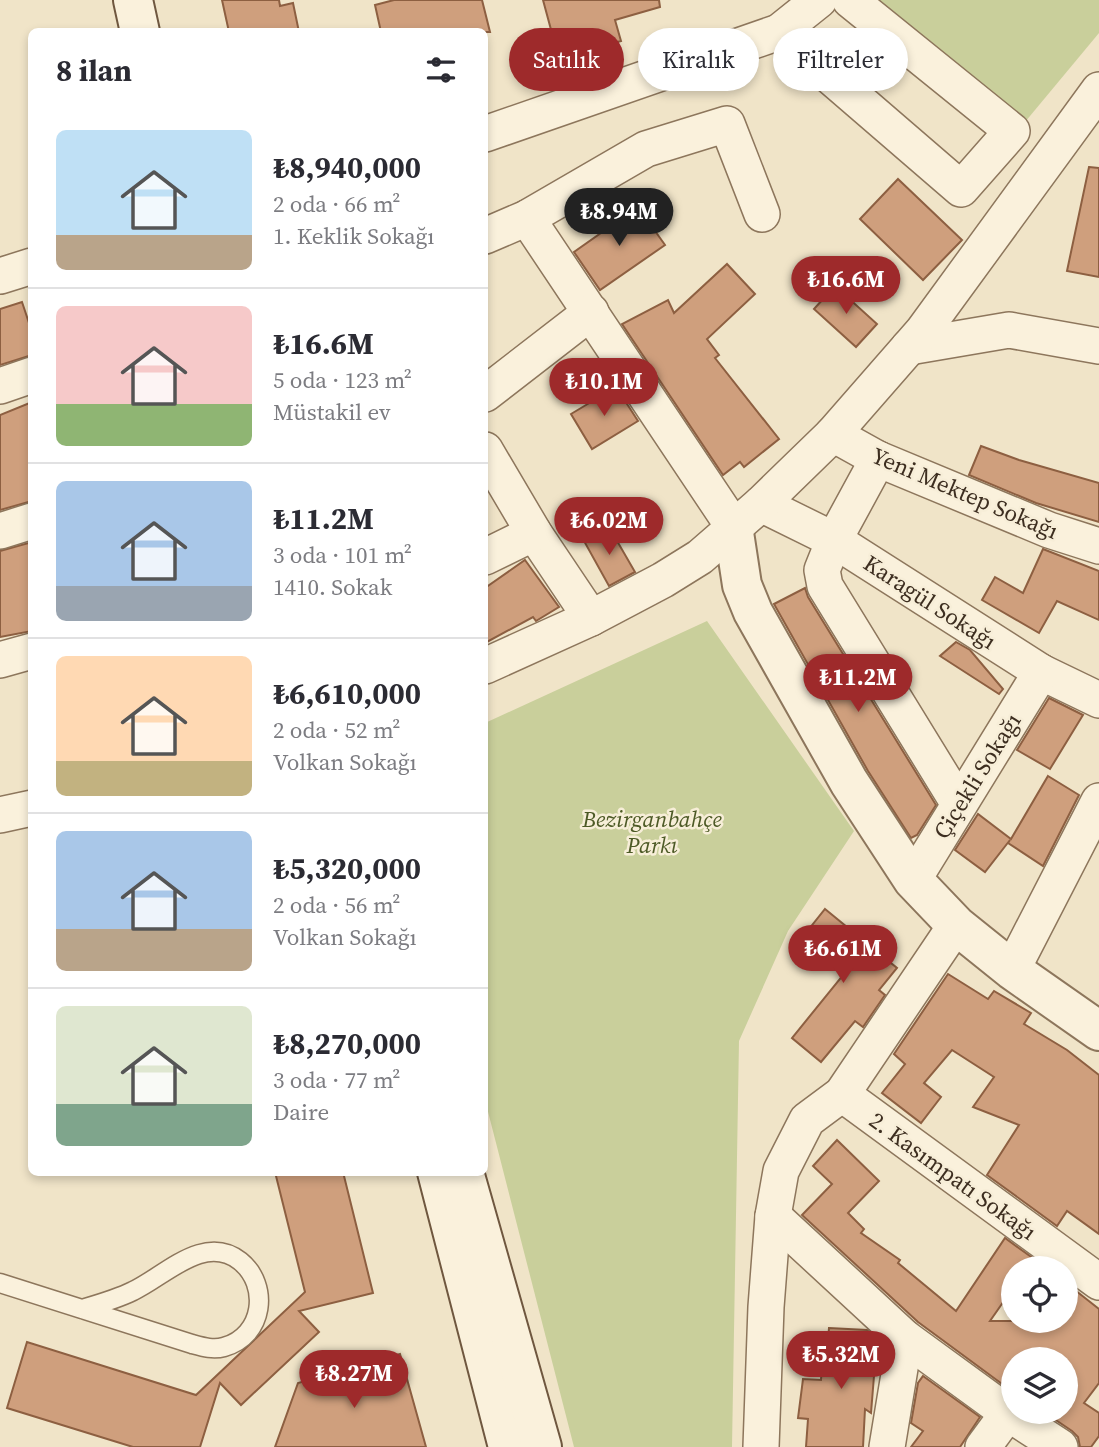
<!DOCTYPE html>
<html lang="tr">
<meta charset="utf-8">
<style>
:root{--surface:#fff;--page:#f2f2f3;--text:#2b2b33;--muted:#7c7c81;--line:#e1e1e2;--accent:#9e2a2b}
body{margin:0;font-family:"Source Serif 4",serif;background:var(--page);color:var(--text);height:100vh;display:flex;flex-direction:column;font-size:26px;white-space:nowrap}
*{box-sizing:border-box;margin:0}
p{font-size:23px;color:var(--muted)}
.icon{flex:none;width:38px;height:38px;fill:none;stroke:currentColor;stroke-width:2;stroke-linecap:round;stroke-linejoin:round}
.map{position:relative;flex:1;overflow:hidden}
.drawer{position:absolute;left:28px;top:28px;width:460px;height:1148px;display:flex;flex-direction:column;background:var(--surface);border-radius:10px;box-shadow:0 4px 10px #0003}
.drawer>*{flex:none}
.hud{position:absolute;left:509px;top:28px;width:485px;height:63px;display:flex;gap:14px}
.fabs{position:absolute;left:1001px;top:1256px;display:grid;gap:14px}
.fabs a{display:grid;place-items:center;width:77px;height:77px;border-radius:50%;background:var(--surface);box-shadow:0 4px 10px #0003;font-size:35px}
.price{position:absolute;translate:-50% -60px;padding:0 16px;border-radius:24px;background:var(--accent);color:#fff;font-size:23px;line-height:46px;filter:drop-shadow(0 2px 4px #0008)}
.price::after{content:'';position:absolute;left:50%;top:42px;width:21px;height:16px;margin-left:-10px;background:inherit;clip-path:polygon(0 0,100% 0,50% 100%)}
.price.on{background:#222;color:#fff}
ul{padding:0;list-style:none}
li{display:flex;align-items:center;gap:21px;height:175px;padding:0 28px}
li+li{border-top:2px solid var(--line)}
li span{display:grid;place-items:center;flex:none;width:196px;height:140px;border-radius:10px;color:#555}
li>.icon{margin-inline-start:auto}
span .icon{width:84px;height:84px;fill:#fffc;stroke-width:1}
li b{font-size:30px}
h2{display:flex;justify-content:space-between;align-items:center;height:84px;padding:0 28px;font-size:30px}
.pill{padding:0 24px;border-radius:32px;background:var(--surface);box-shadow:0 4px 10px #0003;font-size:24px;line-height:63px}
.pill.on{background:var(--accent);color:#fff}
.map>svg:first-child{display:block}
.green{fill:#c9cf9b}
.building{fill:#cf9f7d;stroke:#8d5f41;stroke-width:2}
.lines{fill:none;stroke-linecap:round;stroke-linejoin:round}
.service-casing{stroke:#8d765c;stroke-width:21}
.minor-casing{stroke:#8d765c;stroke-width:38}
.tertiary-casing{stroke:#8d765c;stroke-width:42}
.secondary-casing{stroke:#6f573f;stroke-width:42}
.service{stroke:#faf1dc;stroke-width:18}
.minor{stroke:#faf1dc;stroke-width:35}
.tertiary{stroke:#faf1dc;stroke-width:38}
.secondary{stroke:#faf1dc;stroke-width:38}
.labels{text-anchor:middle;dominant-baseline:central;stroke-width:5;stroke-linejoin:round;paint-order:stroke}
.street-label{font-size:23px;fill:#3d2e20;stroke:#f7eed8}
.park-label{font-size:23px;font-style:italic;fill:#4d5a26;stroke:#f7eed8}
</style>
<div class="map">
<svg width="1099" height="1447" viewBox="0 0 1099 1447">
<rect width="100%" height="100%" fill="#f0e4c8"/>
<g class="green">
<path d="M 877,0 L 1099,0 L 1099,33 L 1025,122 Z"/>
<path d="M 707,621 L 854,831 L 788,931 L 739,1041 L 732,1447 L 574,1447 L 485,1100 L 485,723 Z"/>
</g>
<g class="building">
<path d="M 222,0 L 279,0 L 280,6 L 293,3 L 299,32 L 229,32 Z"/>
<path d="M 394,0 L 482,0 L 490,32 L 381,32 L 375,5 Z"/>
<path d="M 543,0 L 659,0 L 660,7 L 615,20 L 621,41 L 571,55 L 565,34 L 553,37 Z"/>
<path d="M 1089,167 L 1099,168 L 1099,277 L 1067,271 Z"/>
<path d="M 898,179 L 962,240 L 923,280 L 860,219 Z"/>
<path d="M 638,207 L 665,245 L 600,290 L 574,252 Z"/>
<path d="M 727,264 L 755,294 L 707,339 L 719,355 L 715,358 L 779,439 L 744,467 L 740,462 L 723,475 L 622,324 L 668,300 L 674,313 Z"/>
<path d="M 835,286 L 877,324 L 856,347 L 814,309 Z"/>
<path d="M 22,302 L 32,332 L 32,355 L 0,365 L 0,309 Z"/>
<path d="M 616,387 L 638,421 L 592,449 L 571,414 Z"/>
<path d="M 32,402 L 32,501 L 0,510 L 0,415 Z"/>
<path d="M 981,446 L 1019,460 L 1099,483 L 1099,522 L 1036,503 L 969,475 Z"/>
<path d="M 609,527 L 635,572 L 609,586 L 584,541 Z"/>
<path d="M 32,542 L 32,631 L 0,637 L 0,551 Z"/>
<path d="M 1043,549 L 1099,571 L 1099,620 L 1057,601 L 1039,633 L 982,600 L 995,577 L 1023,593 Z"/>
<path d="M 525,560 L 559,607 L 536,621 L 533,617 L 485,643 L 485,588 Z"/>
<path d="M 805,588 L 808,597 L 936,805 L 917,835 L 911,838 L 868,771 L 774,604 Z"/>
<path d="M 956,642 L 970,650 L 1003,689 L 999,694 L 940,656 Z"/>
<path d="M 1049,698 L 1083,715 L 1050,769 L 1017,750 Z"/>
<path d="M 1048,776 L 1079,795 L 1043,866 L 1008,843 L 1010,840 L 985,872 L 955,850 L 978,814 L 1011,839 Z"/>
<path d="M 825,909 L 897,968 L 879,990 L 885,995 L 863,1027 L 855,1021 L 821,1062 L 792,1038 L 844,974 L 801,939 Z"/>
<path d="M 948,974 L 988,999 L 994,991 L 1031,1013 L 1024,1024 L 1067,1050 L 1099,1075 L 1099,1234 L 1067,1211 L 1057,1226 L 987,1175 L 1019,1125 L 973,1107 L 994,1077 L 952,1050 L 924,1083 L 941,1097 L 921,1123 L 882,1093 L 905,1064 L 894,1054 Z"/>
<path d="M 837,1140 L 879,1181 L 848,1213 L 864,1229 L 861,1233 L 900,1260 L 898,1263 L 956,1311 L 1005,1238 L 1034,1259 L 1027,1269 L 1013,1269 L 1013,1288 L 990,1321 L 1066,1321 L 1066,1283 L 1099,1309 L 1099,1383 L 1084,1403 L 1099,1413 L 1099,1436 L 1091,1447 L 1080,1447 L 1078,1437 L 1072,1431 L 1044,1412 L 1066,1412 L 1066,1360 L 1013,1360 L 1013,1392 L 918,1322 L 802,1215 L 832,1184 L 813,1166 Z"/>
<path d="M 275,1172 L 343,1172 L 373,1293 L 299,1311 L 319,1332 L 241,1405 L 220,1383 L 200,1447 L 133,1447 L 7,1408 L 27,1342 L 196,1395 L 305,1292 Z"/>
<path d="M 829,1328 L 867,1330 L 877,1339 L 871,1413 L 865,1409 L 863,1447 L 806,1447 L 808,1419 L 798,1418 L 803,1379 L 821,1380 L 823,1352 L 827,1352 Z"/>
<path d="M 400,1354 L 426,1447 L 275,1447 L 298,1383 Z"/>
<path d="M 923,1376 L 980,1417 L 960,1447 L 911,1447 L 923,1431 L 911,1423 L 918,1383 Z"/>
</g>
<g class="lines">
<defs>
<path id="service" d="M 0,1283 L 192,1344 C 203,1347 213,1350 224,1347 C 264,1336 270,1285 240,1261 C 204,1233 165,1276 133,1291 C 117,1299 99,1304 82,1309"/>
<g id="minor">
<path d="M 779,32 L 961,189 L 1012,131 L 850,0"/>
<path d="M 485,134 L 779,32 L 819,0"/>
<path d="M 527,218 L 733,526"/>
<path d="M 485,236 L 527,218 L 646,149 L 727,124 L 762,214"/>
<path d="M 0,276 L 32,266"/>
<path d="M 909,347 L 1009,330 L 1099,346"/>
<path d="M 0,386 L 32,375"/>
<path d="M 485,394 L 591,312"/>
<path d="M 833,434 L 878,459 L 1049,530 L 1099,546"/>
<path d="M 485,450 L 534,533 L 591,618"/>
<path d="M 878,459 L 834,540 L 822,570 L 825,586 L 959,804"/>
<path d="M 761,504 L 834,540 L 1041,672 L 1099,700"/>
<path d="M 0,531 L 32,521"/>
<path d="M 485,557 L 534,533"/>
<path d="M 0,660 L 32,651"/>
<path d="M 485,666 L 591,618 L 663,580 L 700,557 L 761,504 L 833,434 L 923,331 L 1099,90"/>
<path d="M 0,815 L 32,808"/>
<path d="M 913,880 L 1041,672"/>
<path d="M 1012,970 L 1099,801"/>
<path d="M 842,1094 L 1099,1282"/>
<path d="M 773,1216 L 905,1338 L 1008,1413 L 1060,1447"/>
<path d="M 761,1447 L 766,1307 L 773,1216 L 781,1171 L 807,1120 L 842,1094 L 956,925"/>
<path d="M 887,1447 L 905,1338"/>
<path d="M 983,1447 L 1008,1413"/>
</g>
<path id="tertiary" d="M 733,526 L 742,585 L 753,612 L 849,782 L 913,880 L 956,925 L 1012,970 L 1099,1031"/>
<g id="secondary">
<path d="M 133,0 L 140,32"/>
<path d="M 437,1172 L 508,1447"/>
<path d="M 464,1172 L 542,1447"/>
</g>
</defs>
<use href="#service" class="service-casing"/>
<use href="#minor" class="minor-casing"/>
<use href="#tertiary" class="tertiary-casing"/>
<use href="#secondary" class="secondary-casing"/>
<use href="#service" class="service"/>
<use href="#minor" class="minor"/>
<use href="#tertiary" class="tertiary"/>
<use href="#secondary" class="secondary"/>
</g>
<g class="labels">
<g class="street-label">
<text transform="translate(965 493) rotate(23)">Yeni Mektep Sokağı</text>
<text transform="translate(930 602) rotate(33)">Karagül Sokağı</text>
<text transform="translate(977 776) rotate(-58)">Çiçekli Sokağı</text>
<text transform="translate(953 1176) rotate(36)">2. Kasımpatı Sokağı</text>
</g>
<g class="park-label">
<text x="652" y="819">Bezirganbahçe<tspan x="652" dy="26">Parkı</tspan></text>
</g>
</g>
</svg>
<div class="fabs">
<a><svg class="icon" aria-label="locate" viewBox="0 0 24 24"><circle cx="12" cy="12" r="6"/><path d="M12 2v4M12 18v4M2 12h4M18 12h4"/></svg></a>
<a><svg class="icon" aria-label="layers" viewBox="0 0 24 24"><path d="M12 4l9 5-9 5-9-5zM3 14l9 5 9-5"/></svg></a>
</div>
<b class="price on" style="left:619px;top:248px">₺8.94M</b>
<b class="price" style="left:846px;top:316px">₺16.6M</b>
<b class="price" style="left:604px;top:418px">₺10.1M</b>
<b class="price" style="left:609px;top:557px">₺6.02M</b>
<b class="price" style="left:858px;top:714px">₺11.2M</b>
<b class="price" style="left:843px;top:985px">₺6.61M</b>
<b class="price" style="left:841px;top:1391px">₺5.32M</b>
<b class="price" style="left:354px;top:1410px">₺8.27M</b>
<div class="hud">
<a class="pill on">Satılık</a>
<a class="pill">Kiralık</a>
<a class="pill">Filtreler</a>
</div>
<section class="drawer">
<h2>8 ilan<svg class="icon" aria-label="filters" viewBox="0 0 24 24"><path d="M4 7h16M4 17h16"/><circle cx="9" cy="7" r="2"/><circle cx="15" cy="17" r="2"/></svg></h2>
<ul>
<li><span style="background:linear-gradient(#bfe0f5 75%,#b9a48a 0)"><svg class="icon" aria-label="home" viewBox="0 0 24 24"><path d="M3 11l9-7 9 7M6 9v11h12V9"/></svg></span><div><b>₺8,940,000</b><p>2 oda · 66 m²</p><p>1. Keklik Sokağı</p></div></li>
<li><span style="background:linear-gradient(#f6c9c9 70%,#8fb573 0)"><svg class="icon" aria-label="home" viewBox="0 0 24 24"><path d="M3 11l9-7 9 7M6 9v11h12V9"/></svg></span><div><b>₺16.6M</b><p>5 oda · 123 m²</p><p>Müstakil ev</p></div></li>
<li><span style="background:linear-gradient(#a9c7e8 75%,#9aa5b1 0)"><svg class="icon" aria-label="home" viewBox="0 0 24 24"><path d="M3 11l9-7 9 7M6 9v11h12V9"/></svg></span><div><b>₺11.2M</b><p>3 oda · 101 m²</p><p>1410. Sokak</p></div></li>
<li><span style="background:linear-gradient(#ffd9b3 75%,#c2b280 0)"><svg class="icon" aria-label="home" viewBox="0 0 24 24"><path d="M3 11l9-7 9 7M6 9v11h12V9"/></svg></span><div><b>₺6,610,000</b><p>2 oda · 52 m²</p><p>Volkan Sokağı</p></div></li>
<li><span style="background:linear-gradient(#a9c7e8 70%,#b9a48a 0)"><svg class="icon" aria-label="home" viewBox="0 0 24 24"><path d="M3 11l9-7 9 7M6 9v11h12V9"/></svg></span><div><b>₺5,320,000</b><p>2 oda · 56 m²</p><p>Volkan Sokağı</p></div></li>
<li><span style="background:linear-gradient(#dfe7d0 70%,#7fa58c 0)"><svg class="icon" aria-label="home" viewBox="0 0 24 24"><path d="M3 11l9-7 9 7M6 9v11h12V9"/></svg></span><div><b>₺8,270,000</b><p>3 oda · 77 m²</p><p>Daire</p></div></li>
</ul>
</section>
</div>
